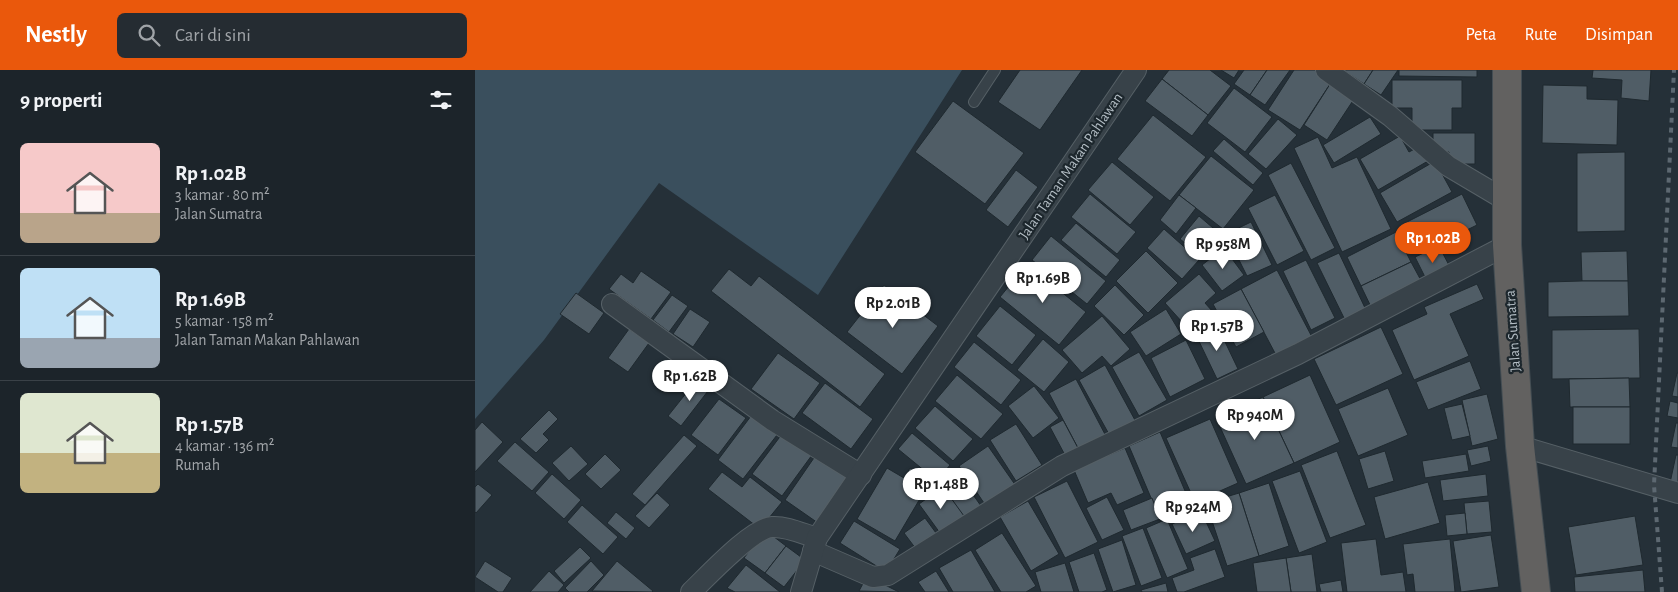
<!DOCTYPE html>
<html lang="id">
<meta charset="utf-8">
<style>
:root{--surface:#1c242a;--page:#252c32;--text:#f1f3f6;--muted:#a0a4a8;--line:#3a4147;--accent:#ea580c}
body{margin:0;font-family:"Alegreya Sans",sans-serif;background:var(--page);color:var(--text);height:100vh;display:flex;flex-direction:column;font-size:19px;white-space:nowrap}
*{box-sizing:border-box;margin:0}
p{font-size:16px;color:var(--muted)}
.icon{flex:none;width:28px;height:28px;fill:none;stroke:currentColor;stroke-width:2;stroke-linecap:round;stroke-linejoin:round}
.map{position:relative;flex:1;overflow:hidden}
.drawer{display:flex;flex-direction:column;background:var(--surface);width:475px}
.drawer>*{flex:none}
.price{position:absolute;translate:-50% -42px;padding:0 11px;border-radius:18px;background:#fff;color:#222;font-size:16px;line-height:32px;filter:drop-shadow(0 1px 2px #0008)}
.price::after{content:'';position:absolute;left:50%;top:30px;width:15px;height:11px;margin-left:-8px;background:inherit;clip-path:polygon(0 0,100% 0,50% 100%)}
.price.active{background:var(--accent);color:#fff}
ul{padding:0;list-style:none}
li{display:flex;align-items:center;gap:15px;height:125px;padding:0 20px}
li+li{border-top:1px solid var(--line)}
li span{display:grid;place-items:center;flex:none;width:140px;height:100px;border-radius:8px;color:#555}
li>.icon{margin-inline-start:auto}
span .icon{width:60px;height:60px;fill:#fffc;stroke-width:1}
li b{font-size:21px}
h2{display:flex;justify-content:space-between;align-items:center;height:60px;padding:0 20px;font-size:21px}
header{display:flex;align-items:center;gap:30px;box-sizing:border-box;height:70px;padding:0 25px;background:var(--accent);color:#fff}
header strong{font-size:24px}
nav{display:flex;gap:28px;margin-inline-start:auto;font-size:18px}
.search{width:350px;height:45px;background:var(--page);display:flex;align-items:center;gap:12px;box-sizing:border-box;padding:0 18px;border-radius:8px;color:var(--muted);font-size:19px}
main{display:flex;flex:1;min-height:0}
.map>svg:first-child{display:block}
.water{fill:#3a4f5d}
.building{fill:#505d66;stroke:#1f292f}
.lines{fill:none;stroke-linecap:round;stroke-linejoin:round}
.service-casing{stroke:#566066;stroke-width:12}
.minor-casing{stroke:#566066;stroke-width:22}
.trunk-casing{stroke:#434d53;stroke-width:30}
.service{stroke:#384249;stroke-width:10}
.minor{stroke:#384249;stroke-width:20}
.trunk{stroke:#626160;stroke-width:28}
.rail{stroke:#5d6871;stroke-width:4;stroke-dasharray:5 5;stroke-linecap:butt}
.labels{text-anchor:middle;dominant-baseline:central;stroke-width:4.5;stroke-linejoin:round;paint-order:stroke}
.street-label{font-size:15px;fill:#b3bdc4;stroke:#1d272d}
</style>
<header>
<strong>Nestly</strong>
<div class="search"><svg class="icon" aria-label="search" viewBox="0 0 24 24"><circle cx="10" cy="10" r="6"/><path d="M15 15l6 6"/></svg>Cari di sini</div>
<nav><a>Peta</a><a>Rute</a><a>Disimpan</a></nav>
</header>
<main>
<section class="drawer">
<h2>9 properti<svg class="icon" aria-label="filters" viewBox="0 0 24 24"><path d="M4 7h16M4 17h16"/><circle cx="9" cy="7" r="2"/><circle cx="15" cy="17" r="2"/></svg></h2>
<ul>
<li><span style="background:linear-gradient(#f6c9c9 70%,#b9a48a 0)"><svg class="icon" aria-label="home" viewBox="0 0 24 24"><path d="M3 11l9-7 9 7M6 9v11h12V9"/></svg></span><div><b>Rp 1.02B</b><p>3 kamar · 80 m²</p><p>Jalan Sumatra</p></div></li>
<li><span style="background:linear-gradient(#bfe0f5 70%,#9aa5b1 0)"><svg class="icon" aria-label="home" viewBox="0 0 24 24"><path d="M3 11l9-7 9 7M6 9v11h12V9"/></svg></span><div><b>Rp 1.69B</b><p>5 kamar · 158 m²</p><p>Jalan Taman Makan Pahlawan</p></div></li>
<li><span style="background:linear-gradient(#dfe7d0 60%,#c2b280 0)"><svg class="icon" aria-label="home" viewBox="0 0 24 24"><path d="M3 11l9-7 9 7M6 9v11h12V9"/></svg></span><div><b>Rp 1.57B</b><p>4 kamar · 136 m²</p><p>Rumah</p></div></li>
</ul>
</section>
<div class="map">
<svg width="1203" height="522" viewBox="0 0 1203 522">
<rect width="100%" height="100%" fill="#253038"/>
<path class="water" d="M 0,0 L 487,0 L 343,225 L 184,113 L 69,270 L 0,349 Z"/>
<g class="building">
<path d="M 545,0 L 607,0 L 565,60 L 523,32 Z"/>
<path d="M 694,0 L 735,0 L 756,16 L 733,45 L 687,9 Z"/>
<path d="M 746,0 L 764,0 L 759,8 Z"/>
<path d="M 769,0 L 792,0 L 775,25 L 759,14 Z"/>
<path d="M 792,0 L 815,0 L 790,35 L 775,25 Z"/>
<path d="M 819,0 L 840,0 L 857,11 L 825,60 L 793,40 Z"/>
<path d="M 868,0 L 898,0 L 889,14 Z"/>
<path d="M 898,0 L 923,0 L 906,25 L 889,14 Z"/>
<path d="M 924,0 L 1002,0 L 1002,7 L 924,6 Z"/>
<path d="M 1118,0 L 1176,0 L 1174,31 L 1146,28 L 1147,10 L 1117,8 Z"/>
<path d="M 687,9 L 733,45 L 717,66 L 670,31 Z"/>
<path d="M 917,10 L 987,10 L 987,38 L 977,38 L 977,60 L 937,60 L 937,38 L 917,38 Z"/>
<path d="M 857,11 L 881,26 L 852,70 L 829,55 Z"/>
<path d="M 1068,15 L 1112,16 L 1112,29 L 1143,30 L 1142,75 L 1067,73 Z"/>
<path d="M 759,18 L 797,47 L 770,82 L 732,53 Z"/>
<path d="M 478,31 L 549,83 L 510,134 L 440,82 Z"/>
<path d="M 678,45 L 731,87 L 695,131 L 642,89 Z"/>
<path d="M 895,47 L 906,64 L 859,93 L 848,75 Z"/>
<path d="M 803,49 L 822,65 L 791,99 L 773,84 Z"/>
<path d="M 958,63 L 1000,63 L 1000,94 L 974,94 L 974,82 L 958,82 Z"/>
<path d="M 925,66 L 934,82 L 945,76 L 953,91 L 903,120 L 885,89 Z"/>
<path d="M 843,67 L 857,98 L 882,87 L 916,159 L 867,182 L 819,78 Z"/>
<path d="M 749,69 L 788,103 L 778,115 L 738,81 Z"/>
<path d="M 1150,82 L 1150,161 L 1102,162 L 1102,83 Z"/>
<path d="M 736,86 L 779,120 L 748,159 L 704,125 Z"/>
<path d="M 960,91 L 977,122 L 922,152 L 905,123 Z"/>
<path d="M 637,92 L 679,127 L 655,155 L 613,120 Z"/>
<path d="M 816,93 L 860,178 L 836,190 L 793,105 Z"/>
<path d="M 541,100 L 563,117 L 533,157 L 511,140 Z"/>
<path d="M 615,124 L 661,162 L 642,184 L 596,147 Z"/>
<path d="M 987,124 L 1002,155 L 943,184 L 928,154 Z"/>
<path d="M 704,125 L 721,138 L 701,164 L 685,150 Z"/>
<path d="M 800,125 L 829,181 L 802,195 L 773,138 Z"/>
<path d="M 724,146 L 745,164 L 726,186 L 705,169 Z"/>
<path d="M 776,152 L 797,195 L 772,206 L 751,164 Z"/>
<path d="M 601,153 L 645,190 L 631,207 L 586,170 Z"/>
<path d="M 689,159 L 724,190 L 707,209 L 672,178 Z"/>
<path d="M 921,162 L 936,192 L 886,216 L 872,187 Z"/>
<path d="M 576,166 L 631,211 L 612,234 L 557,190 Z"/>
<path d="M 964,176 L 977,201 L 953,213 L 940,187 Z"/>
<path d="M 749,178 L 769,205 L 747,221 L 727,195 Z"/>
<path d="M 671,181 L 703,213 L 673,243 L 641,211 Z"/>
<path d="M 1152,181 L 1153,211 L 1107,211 L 1106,182 Z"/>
<path d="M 864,183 L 891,240 L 870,250 L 842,193 Z"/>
<path d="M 831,190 L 860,248 L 836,260 L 808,201 Z"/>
<path d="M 936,192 L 949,216 L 898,241 L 886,216 Z"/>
<path d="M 552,194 L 611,242 L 584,275 L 525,227 Z"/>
<path d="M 254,199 L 276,216 L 284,206 L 410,304 L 385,337 L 236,221 Z"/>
<path d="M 802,200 L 837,267 L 801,285 L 766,219 Z"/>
<path d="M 166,201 L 196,222 L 176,249 L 134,219 L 146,204 L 158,213 Z"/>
<path d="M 724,204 L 741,223 L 730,233 L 738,242 L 716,262 L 690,233 Z"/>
<path d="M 1107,211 L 1153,211 L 1154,246 L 1073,247 L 1073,212 Z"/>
<path d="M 1002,214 L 1009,229 L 975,244 L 994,286 L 939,310 L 917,260 L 952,244 L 949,237 Z"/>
<path d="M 409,215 L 463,256 L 427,304 L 372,262 Z"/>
<path d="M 640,215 L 669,245 L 649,265 L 619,236 Z"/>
<path d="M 766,219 L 789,262 L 761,277 L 738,234 Z"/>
<path d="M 101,223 L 129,243 L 114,264 L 85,244 Z"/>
<path d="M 197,225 L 213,236 L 194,262 L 178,250 Z"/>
<path d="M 525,236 L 561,265 L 537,295 L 501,266 Z"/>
<path d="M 215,239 L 235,252 L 218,277 L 198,264 Z"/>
<path d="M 691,239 L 706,264 L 671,286 L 655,262 Z"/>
<path d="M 627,246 L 655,279 L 636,296 L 627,286 L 607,303 L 587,280 Z"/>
<path d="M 742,255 L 763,299 L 742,309 L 721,265 Z"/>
<path d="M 906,257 L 928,304 L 861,335 L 839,289 Z"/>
<path d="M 154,259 L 174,273 L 153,302 L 133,288 Z"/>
<path d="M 1164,259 L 1165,308 L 1077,309 L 1077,260 Z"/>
<path d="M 568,269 L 594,292 L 569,322 L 542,300 Z"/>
<path d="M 711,270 L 730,309 L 695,327 L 676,288 Z"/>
<path d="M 499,272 L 546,310 L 526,335 L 479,297 Z"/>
<path d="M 664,282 L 692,330 L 664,346 L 637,297 Z"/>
<path d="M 303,283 L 345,313 L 319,349 L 276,319 Z"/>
<path d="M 995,291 L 1006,319 L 953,340 L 941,312 Z"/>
<path d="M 630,295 L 661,352 L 635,366 L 604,310 Z"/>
<path d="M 1202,303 L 1203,303 L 1203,327 L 1197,326 Z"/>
<path d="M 482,305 L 528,344 L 506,369 L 460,331 Z"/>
<path d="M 835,305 L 865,372 L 819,393 L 788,327 Z"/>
<path d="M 224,307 L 236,317 L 206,356 L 193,346 Z"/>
<path d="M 1154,308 L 1155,337 L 1095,337 L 1094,309 Z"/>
<path d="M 601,309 L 633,370 L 604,380 L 574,323 Z"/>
<path d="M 350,313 L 398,349 L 376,379 L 327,343 Z"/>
<path d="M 559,316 L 584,348 L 558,368 L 533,336 Z"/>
<path d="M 913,318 L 933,365 L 883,386 L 863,339 Z"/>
<path d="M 1012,324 L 1023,369 L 997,376 L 987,330 Z"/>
<path d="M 788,327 L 819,393 L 771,414 L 741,348 Z"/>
<path d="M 244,329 L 271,348 L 243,385 L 216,365 Z"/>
<path d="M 1195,331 L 1203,333 L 1203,348 L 1192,346 Z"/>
<path d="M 987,334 L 995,366 L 977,370 L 969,338 Z"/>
<path d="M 460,336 L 498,369 L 478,391 L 440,358 Z"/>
<rect x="1098" y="337" width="57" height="37"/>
<path d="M 74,340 L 83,349 L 68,364 L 74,370 L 61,383 L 45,369 Z"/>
<path d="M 276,346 L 302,365 L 268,409 L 243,390 Z"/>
<path d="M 735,349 L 763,413 L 720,432 L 691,368 Z"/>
<path d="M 588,350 L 604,380 L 591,387 L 575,357 Z"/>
<path d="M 7,352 L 28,372 L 0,402 L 0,360 Z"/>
<path d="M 1201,353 L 1203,353 L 1203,378 L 1196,377 Z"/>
<path d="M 541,354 L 567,395 L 541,411 L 515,370 Z"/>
<path d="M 685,362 L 716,435 L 685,449 L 654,376 Z"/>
<path d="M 437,363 L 475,395 L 462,411 L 423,379 Z"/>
<path d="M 307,364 L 337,385 L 307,426 L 277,404 Z"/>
<path d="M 209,365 L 222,376 L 170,435 L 157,424 Z"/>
<path d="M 40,372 L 74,402 L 57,421 L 22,391 Z"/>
<path d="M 96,376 L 113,394 L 94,411 L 77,393 Z"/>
<path d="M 513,376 L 541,416 L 511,436 L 484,396 Z"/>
<path d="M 1013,376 L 1016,391 L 996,396 L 992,380 Z"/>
<path d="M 650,378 L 669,423 L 642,435 L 636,423 L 613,433 L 599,400 Z"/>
<path d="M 862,381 L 891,455 L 855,468 L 826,395 Z"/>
<path d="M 910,381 L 919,411 L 893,419 L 884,389 Z"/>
<path d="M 343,382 L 377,406 L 343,453 L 310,430 Z"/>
<path d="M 130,384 L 146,400 L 126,419 L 110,404 Z"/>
<path d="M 991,384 L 994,401 L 950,408 L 947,391 Z"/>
<path d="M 1201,385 L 1203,385 L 1203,415 L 1195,413 Z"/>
<path d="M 412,398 L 429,408 L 435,398 L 456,410 L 420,471 L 382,449 Z"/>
<path d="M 825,401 L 852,472 L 824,483 L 797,411 Z"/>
<path d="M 247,402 L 267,417 L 275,407 L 307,432 L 285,459 L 233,419 Z"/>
<path d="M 482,402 L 506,436 L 490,448 L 465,414 Z"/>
<path d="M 77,404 L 106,430 L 89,449 L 60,423 Z"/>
<path d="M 1011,404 L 1013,426 L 968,431 L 965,410 Z"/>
<path d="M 592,411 L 623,472 L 590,488 L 559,427 Z"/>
<path d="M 953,412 L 965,453 L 910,469 L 899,427 Z"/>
<path d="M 794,413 L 814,476 L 784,486 L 764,423 Z"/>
<path d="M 3,414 L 17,425 L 1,443 L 0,442 L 0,417 Z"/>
<path d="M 468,417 L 489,446 L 465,463 L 444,434 Z"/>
<path d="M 182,423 L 195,435 L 174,458 L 160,446 Z"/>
<path d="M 764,423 L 784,486 L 752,496 L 731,433 Z"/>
<path d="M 632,427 L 649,460 L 627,470 L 611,438 Z"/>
<path d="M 677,428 L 685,449 L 656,460 L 648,440 Z"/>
<path d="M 553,431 L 584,484 L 556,501 L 525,447 Z"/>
<path d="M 1014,431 L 1017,462 L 992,464 L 989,433 Z"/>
<path d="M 107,435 L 143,467 L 128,484 L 92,452 Z"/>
<path d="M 726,441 L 740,471 L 711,484 L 697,454 Z"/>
<path d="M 141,442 L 160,458 L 151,469 L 132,453 Z"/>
<path d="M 990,443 L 992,464 L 972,466 L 970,445 Z"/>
<path d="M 1160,446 L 1168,495 L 1101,505 L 1093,457 Z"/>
<path d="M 450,448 L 464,467 L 444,483 L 429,463 Z"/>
<path d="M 692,449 L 713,499 L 692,508 L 671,458 Z"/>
<path d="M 379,451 L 425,479 L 411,502 L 365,473 Z"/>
<path d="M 668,458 L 687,508 L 666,516 L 647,466 Z"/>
<path d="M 290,460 L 311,476 L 290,503 L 269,488 Z"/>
<path d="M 527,463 L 561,516 L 551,522 L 526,522 L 500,480 Z"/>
<path d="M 1016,465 L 1024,517 L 986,522 L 978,471 Z"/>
<path d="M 901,469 L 906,505 L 928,502 L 931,522 L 872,522 L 866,473 Z"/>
<path d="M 975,469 L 980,522 L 940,522 L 938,504 L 932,505 L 928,474 Z"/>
<path d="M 647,470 L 661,515 L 638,522 L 623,479 Z"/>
<path d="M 311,476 L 330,490 L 309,517 L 290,503 Z"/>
<path d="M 105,477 L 116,488 L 89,513 L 79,501 Z"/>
<path d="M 740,479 L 750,507 L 709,522 L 702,522 L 697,508 L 719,500 L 715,488 Z"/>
<path d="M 496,480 L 520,522 L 478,522 L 464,498 Z"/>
<path d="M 619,483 L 632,520 L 627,522 L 604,522 L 594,492 Z"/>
<path d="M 837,484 L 842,522 L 816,522 L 811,488 Z"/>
<path d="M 811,488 L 816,522 L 782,522 L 778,493 Z"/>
<path d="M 10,491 L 37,508 L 28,522 L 23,522 L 0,507 Z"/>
<path d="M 116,491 L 129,505 L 112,522 L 94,522 L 90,518 Z"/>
<path d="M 142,491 L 178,521 L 177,522 L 117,521 Z"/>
<path d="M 590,493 L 599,522 L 566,522 L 560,502 Z"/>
<path d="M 271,495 L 305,522 L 260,522 L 252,518 Z"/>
<path d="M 1168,500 L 1170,522 L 1100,522 L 1099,507 Z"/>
<path d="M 74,501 L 89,515 L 83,522 L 55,522 Z"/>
<path d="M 461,501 L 474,522 L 450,522 L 443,512 Z"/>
<path d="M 392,506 L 424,522 L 384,521 Z"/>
<path d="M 866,510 L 868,522 L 846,522 L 844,514 Z"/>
<path d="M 691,513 L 693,522 L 667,522 L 666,520 Z"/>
</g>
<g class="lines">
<defs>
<path id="service" d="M 499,32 L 520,0"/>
<g id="minor">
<path d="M 851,0 L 915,46 L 973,96 L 1032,131"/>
<path d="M 137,234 L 297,350 L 386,405"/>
<path d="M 1045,376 L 1203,423"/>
<path d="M 338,481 L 398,507 L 413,505 L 587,396 L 823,284 L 1032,175"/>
<path d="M 216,522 C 232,507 277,458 297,457 C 312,456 328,464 342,468"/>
<path d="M 326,522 L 342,468 L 661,0"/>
</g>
<path id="trunk" d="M 1032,0 L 1032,175 L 1045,376 L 1061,522"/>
</defs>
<use href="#service" class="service-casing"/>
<use href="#minor" class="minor-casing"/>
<use href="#trunk" class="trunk-casing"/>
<use href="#service" class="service"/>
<use href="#minor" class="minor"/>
<use href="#trunk" class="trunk"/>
<path class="rail" d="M 1187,522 L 1179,415 L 1199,0"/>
</g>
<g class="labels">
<g class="street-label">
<text transform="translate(596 96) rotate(-56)">Jalan Taman Makan Pahlawan</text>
<text transform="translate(1038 261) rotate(-94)">Jalan Sumatra</text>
</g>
</g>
</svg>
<b class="price active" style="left:958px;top:194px">Rp 1.02B</b>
<b class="price" style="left:748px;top:200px">Rp 958M</b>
<b class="price" style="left:568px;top:234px">Rp 1.69B</b>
<b class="price" style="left:418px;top:259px">Rp 2.01B</b>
<b class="price" style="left:742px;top:282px">Rp 1.57B</b>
<b class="price" style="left:215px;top:332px">Rp 1.62B</b>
<b class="price" style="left:780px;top:371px">Rp 940M</b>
<b class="price" style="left:466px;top:440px">Rp 1.48B</b>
<b class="price" style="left:718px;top:463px">Rp 924M</b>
</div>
</main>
